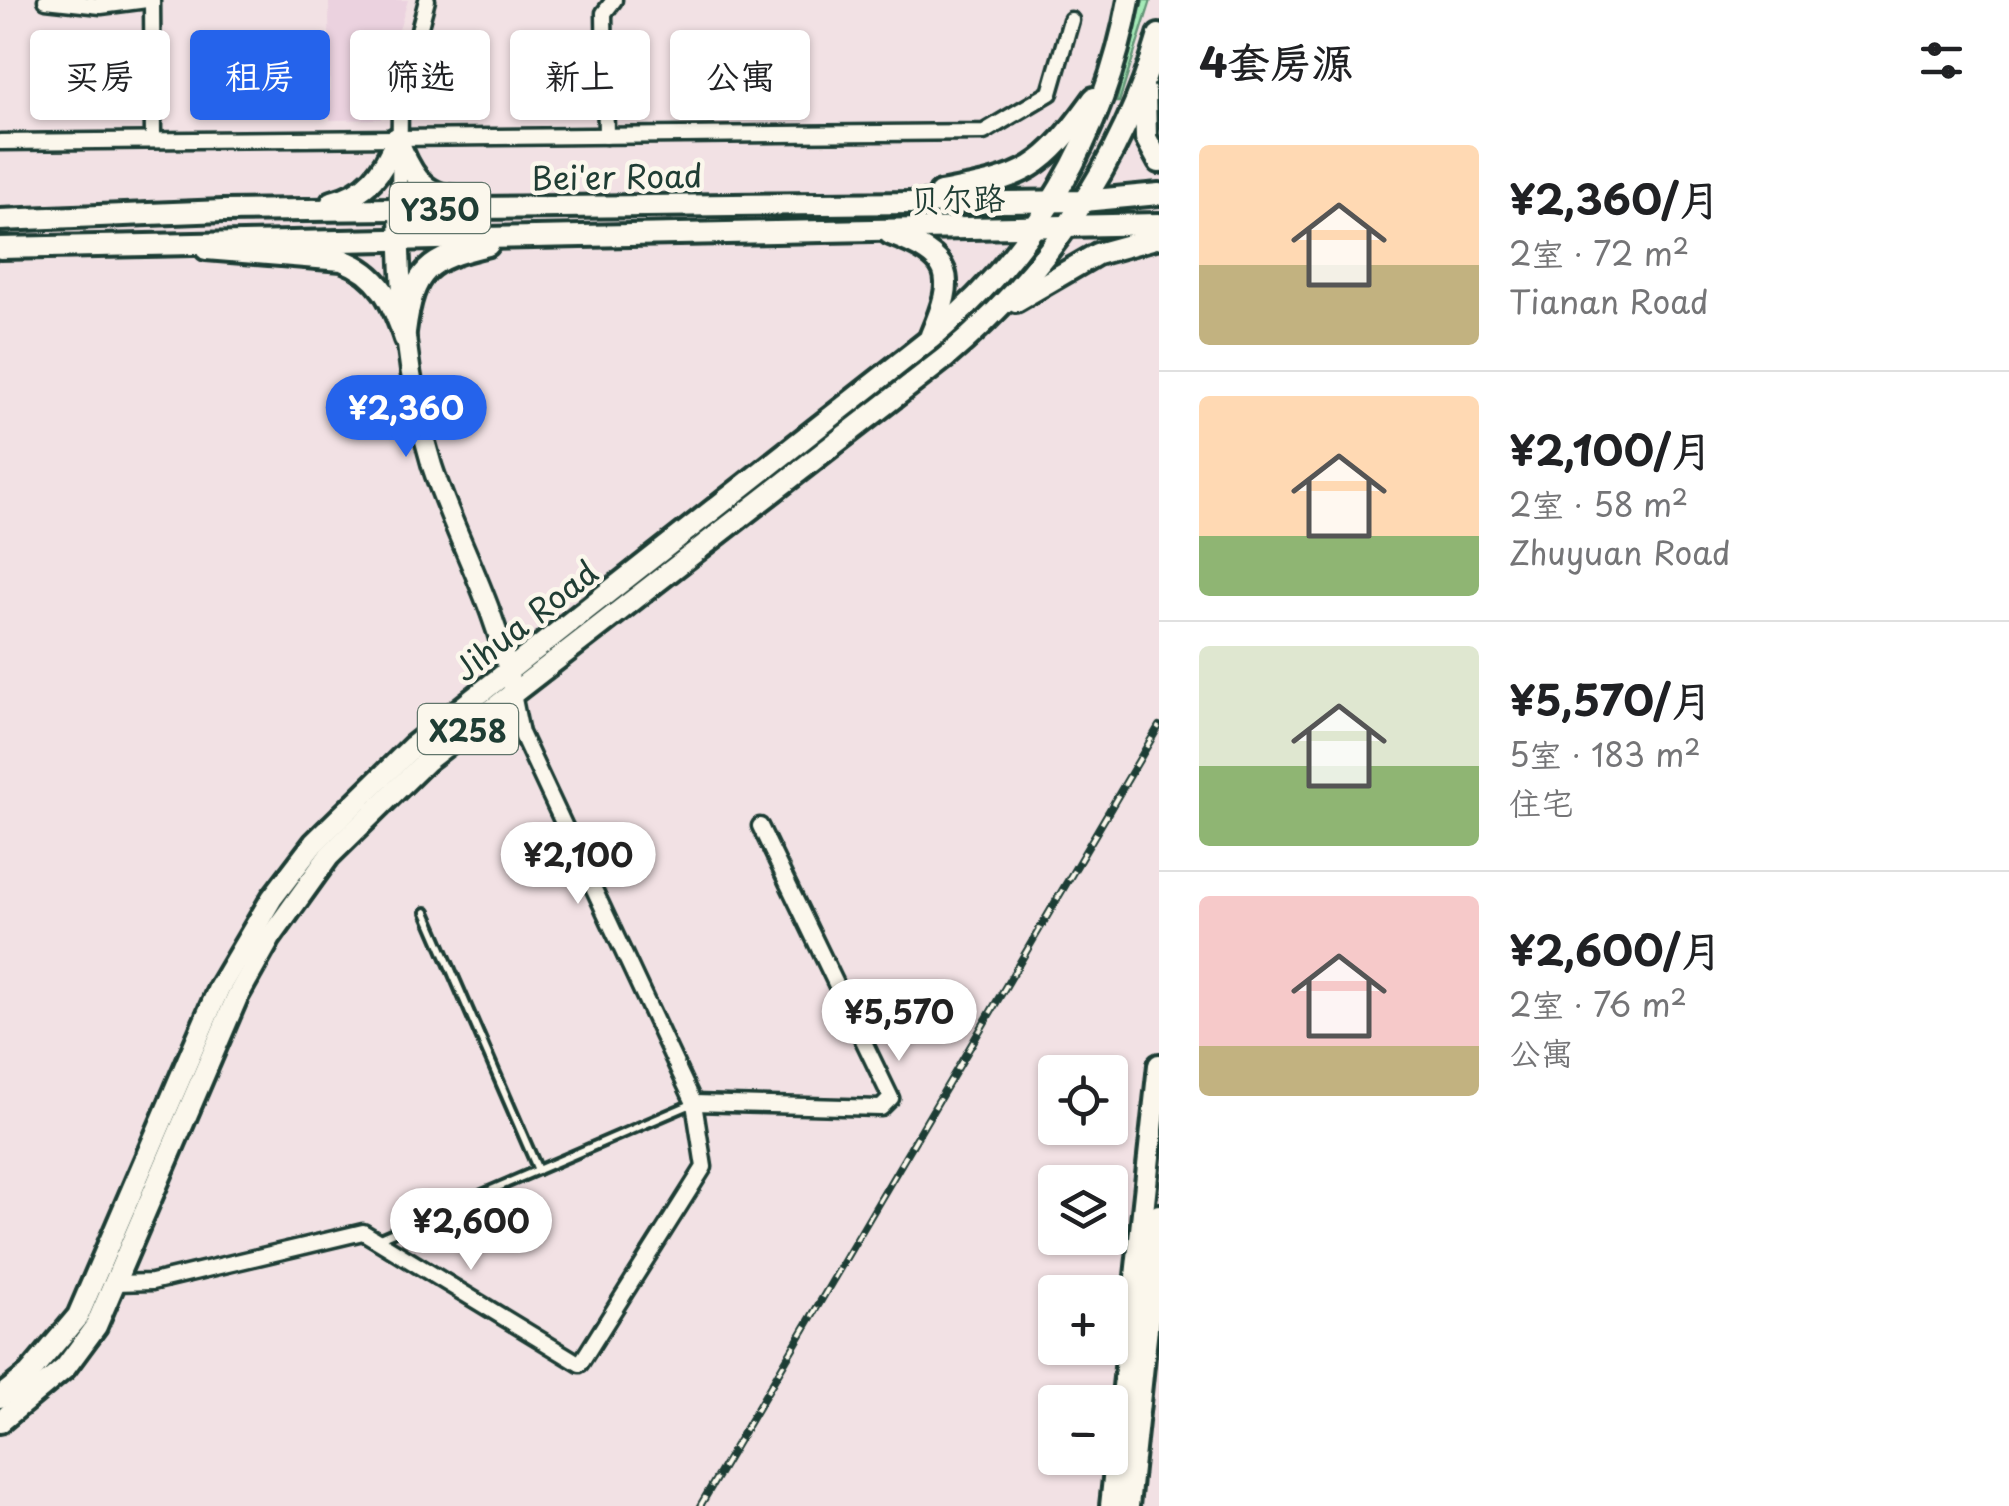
<!DOCTYPE html>
<html lang="zh">
<meta charset="utf-8">
<style>
:root{--surface:#fff;--page:#f6f6f6;--text:#202124;--muted:#757577;--line:#e0e0e0;--accent:#2563eb}
body{margin:0;font-family:"Playpen Sans","LXGW WenKai TC",sans-serif;background:var(--page);color:var(--text);height:100vh;display:flex;flex-direction:column;font-size:38px;white-space:nowrap}
*{box-sizing:border-box;margin:0}
p{font-size:32px;color:var(--muted)}
.icon{flex:none;width:55px;height:55px;fill:none;stroke:currentColor;stroke-width:2;stroke-linecap:round;stroke-linejoin:round}
.map{position:relative;flex:1;overflow:hidden}
.drawer{display:flex;flex-direction:column;background:var(--surface);width:850px}
.drawer>*{flex:none}
.guide{position:absolute;left:30px;top:30px;width:950px;height:90px;display:flex;gap:20px}
.buttons{position:absolute;left:1038px;top:1055px;display:grid;gap:20px}
.buttons a{display:grid;place-items:center;width:90px;height:90px;border-radius:10px;background:var(--surface);box-shadow:0 2px 8px #0004;font-size:50px}
.price{position:absolute;translate:-50% -85px;padding:0 22px;border-radius:35px;background:#fff;color:#222;font-size:32px;line-height:65px;filter:drop-shadow(0 2px 5px #0008)}
.price::after{content:'';position:absolute;left:50%;top:60px;width:30px;height:22px;margin-left:-15px;background:inherit;clip-path:polygon(0 0,100% 0,50% 100%)}
.price.on{background:var(--accent);color:#fff}
ul{padding:0;list-style:none}
li{display:flex;align-items:center;gap:30px;height:250px;padding:0 40px}
li+li{border-top:2px solid var(--line)}
li span{display:grid;place-items:center;flex:none;width:280px;height:200px;border-radius:10px;color:#555}
li>.icon{margin-inline-start:auto}
span .icon{width:120px;height:120px;fill:#fffc;stroke-width:1}
li b{font-size:42px}
h2{display:flex;justify-content:space-between;align-items:center;height:120px;padding:0 40px;font-size:42px}
.pill{padding:0 35px;border-radius:10px;background:var(--surface);box-shadow:0 2px 8px #0004;font-size:35px;line-height:90px}
.pill.on{background:var(--accent);color:#fff}
main{display:flex;flex:1;min-height:0}
.map>svg:first-child{display:block}
.built{fill:#ebd2df}
.green{fill:#a4eab7;stroke:#629476;stroke-width:2.5}
.lines{fill:none;stroke-linecap:round;stroke-linejoin:round}
.service-casing{stroke:#1f3d34;stroke-width:14}
.minor-casing{stroke:#1f3d34;stroke-width:21}
.tertiary-casing{stroke:#1f3d34;stroke-width:25}
.secondary-casing{stroke:#1f3d34;stroke-width:28}
.primary-casing{stroke:#1f3d34;stroke-width:28}
.service{stroke:#fbf7ec;stroke-width:6}
.minor{stroke:#fbf7ec;stroke-width:14}
.tertiary{stroke:#fbf7ec;stroke-width:18}
.secondary{stroke:#fbf7ec;stroke-width:20}
.primary{stroke:#fbf7ec;stroke-width:20}
.rail-casing{stroke:#1f3d34;stroke-width:8}
.rail{stroke:#fbf7ec;stroke-width:4;stroke-dasharray:11;stroke-linecap:butt}
.labels{text-anchor:middle;dominant-baseline:central;stroke-width:9;stroke-linejoin:round;paint-order:stroke}
.shield{fill:#fbf7ec;stroke:#61756b;stroke-width:2.5}
.shield-label{font-size:30px;font-weight:bold;fill:#1f3d34}
.street-label{font-size:32px;fill:#1f3d34;stroke:#fbf7ec}
</style>
<main>
<div class="map">
<svg width="1159" height="1506" viewBox="0 0 1159 1506">
<rect width="100%" height="100%" fill="#f2e1e4"/>
<filter id="ink" filterUnits="userSpaceOnUse"><feTurbulence type="fractalNoise" baseFrequency=".01" numOctaves="2"/><feDisplacementMap in="SourceGraphic" scale="20" xChannelSelector="R" yChannelSelector="G"/><feConvolveMatrix kernelMatrix="1 2 1 2 8 2 1 2 1" color-interpolation-filters="sRGB"/></filter>
<g filter="url(#ink)">
<path class="built" d="M 329,0 L 408,0 L 389,63 L 381,119 L 330,120 Z"/>
<path class="green" d="M 1143,0 L 1151,0 L 1119,102 L 1116,102 Z"/>
<g class="lines">
<defs>
<g id="service">
<path d="M 426,912 L 538,1170"/>
<path d="M 375,1240 L 694,1103"/>
</g>
<g id="minor">
<path d="M 46,0 L 101,6 L 147,0"/>
<path d="M 152,0 L 153,140"/>
<path d="M 606,136 L 604,13 L 614,0"/>
<path d="M 0,142 L 984,132 L 1050,93 L 1071,20"/>
<path d="M 399,209 L 400,103 L 427,0"/>
<path d="M 694,1103 L 881,1108 L 891,1098 L 760,826"/>
<path d="M 115,1283 L 152,1282 L 363,1232 L 580,1364 L 704,1167 L 694,1103 L 521,733 L 513,694"/>
</g>
<path id="tertiary" d="M 399,209 C 400,296 406,381 432,466 C 456,539 495,604 510,681"/>
<g id="secondary">
<path d="M 1111,1506 L 1159,1065"/>
<path d="M 1128,1506 L 1159,1215"/>
</g>
<g id="primary">
<path d="M 1145,92 L 1146,138 L 1159,162"/>
<path d="M 397,138 C 408,168 422,198 459,197"/>
<path d="M 940,193 C 1028,177 1042,170 1094,98"/>
<path d="M 332,202 C 368,193 383,172 397,138"/>
<path d="M 0,220 L 223,211 L 1083,201 L 1159,194"/>
<path d="M 890,234 C 953,258 957,274 931,335"/>
<path d="M 0,248 L 1159,224"/>
<path d="M 206,249 L 342,260 C 380,274 393,303 405,339"/>
<path d="M 1016,301 L 1097,254 L 1159,237"/>
<path d="M 405,332 C 413,269 428,259 488,245"/>
<path d="M 0,1397 L 29,1374 L 78,1316 L 219,988 L 272,898 L 314,843 L 413,746 L 930,339 C 1036,251 1104,136 1129,0"/>
<path d="M 0,1422 L 65,1368 L 96,1326 L 237,997 L 270,938 L 329,856 L 426,761 L 945,358 C 1046,273 1123,162 1159,35"/>
</g>
</defs>
<use href="#service" class="service-casing"/>
<use href="#minor" class="minor-casing"/>
<use href="#tertiary" class="tertiary-casing"/>
<use href="#secondary" class="secondary-casing"/>
<use href="#primary" class="primary-casing"/>
<use href="#service" class="service"/>
<use href="#minor" class="minor"/>
<use href="#tertiary" class="tertiary"/>
<use href="#secondary" class="secondary"/>
<use href="#primary" class="primary"/>
<defs>
<path id="rail" d="M 700,1506 L 1159,726"/>
</defs>
<use href="#rail" class="rail-casing"/>
<use href="#rail" class="rail"/>
</g>
</g>
<g class="labels">
<g class="shield">
<rect x="390" y="183" width="100" height="50" rx="8"/>
<rect x="418" y="704" width="100" height="50" rx="8"/>
</g>
<g class="shield-label">
<text x="440" y="208">Y350</text>
<text x="468" y="729">X258</text>
</g>
<g class="street-label">
<text transform="translate(617 176) rotate(-1)">Bei'er Road</text>
<text transform="translate(957 198) rotate(-2)">贝尔路</text>
<text transform="translate(525 620) rotate(-38)">Jihua Road</text>
</g>
</g>
</svg>
<div class="buttons">
<a><svg class="icon" aria-label="locate" viewBox="0 0 24 24"><circle cx="12" cy="12" r="6"/><path d="M12 2v4M12 18v4M2 12h4M18 12h4"/></svg></a>
<a><svg class="icon" aria-label="layers" viewBox="0 0 24 24"><path d="M12 4l9 5-9 5-9-5zM3 14l9 5 9-5"/></svg></a>
<a>+</a>
<a>−</a>
</div>
<b class="price on" style="left:406px;top:460px">¥2,360</b>
<b class="price" style="left:578px;top:907px">¥2,100</b>
<b class="price" style="left:899px;top:1064px">¥5,570</b>
<b class="price" style="left:471px;top:1273px">¥2,600</b>
<div class="guide">
<a class="pill">买房</a>
<a class="pill on">租房</a>
<a class="pill">筛选</a>
<a class="pill">新上</a>
<a class="pill">公寓</a>
</div>
</div>
<section class="drawer">
<h2>4套房源<svg class="icon" aria-label="filters" viewBox="0 0 24 24"><path d="M4 7h16M4 17h16"/><circle cx="9" cy="7" r="2"/><circle cx="15" cy="17" r="2"/></svg></h2>
<ul>
<li><span style="background:linear-gradient(#ffd9b3 60%,#c2b280 0)"><svg class="icon" aria-label="home" viewBox="0 0 24 24"><path d="M3 11l9-7 9 7M6 9v11h12V9"/></svg></span><div><b>¥2,360/月</b><p>2室 · 72 m²</p><p>Tianan Road</p></div></li>
<li><span style="background:linear-gradient(#ffd9b3 70%,#8fb573 0)"><svg class="icon" aria-label="home" viewBox="0 0 24 24"><path d="M3 11l9-7 9 7M6 9v11h12V9"/></svg></span><div><b>¥2,100/月</b><p>2室 · 58 m²</p><p>Zhuyuan Road</p></div></li>
<li><span style="background:linear-gradient(#dfe7d0 60%,#8fb573 0)"><svg class="icon" aria-label="home" viewBox="0 0 24 24"><path d="M3 11l9-7 9 7M6 9v11h12V9"/></svg></span><div><b>¥5,570/月</b><p>5室 · 183 m²</p><p>住宅</p></div></li>
<li><span style="background:linear-gradient(#f6c9c9 75%,#c2b280 0)"><svg class="icon" aria-label="home" viewBox="0 0 24 24"><path d="M3 11l9-7 9 7M6 9v11h12V9"/></svg></span><div><b>¥2,600/月</b><p>2室 · 76 m²</p><p>公寓</p></div></li>
</ul>
</section>
</main>
